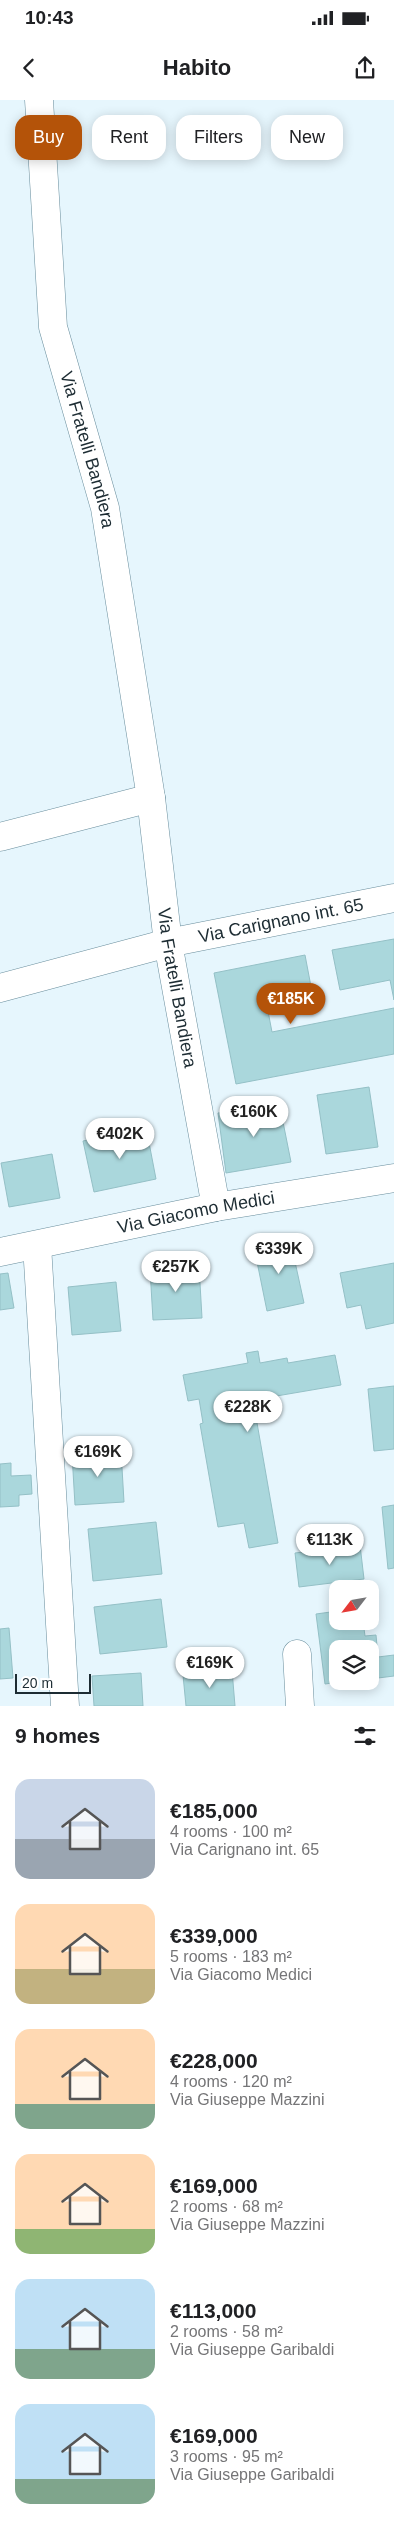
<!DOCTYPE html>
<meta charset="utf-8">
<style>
:root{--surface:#fff;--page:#f6f6f6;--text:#202124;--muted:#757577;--accent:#b45309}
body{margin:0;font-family:Helvetica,sans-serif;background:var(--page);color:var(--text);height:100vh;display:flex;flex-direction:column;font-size:19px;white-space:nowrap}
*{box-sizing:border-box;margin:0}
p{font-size:16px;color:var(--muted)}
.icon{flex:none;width:28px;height:28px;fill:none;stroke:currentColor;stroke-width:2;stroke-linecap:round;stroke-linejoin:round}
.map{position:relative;height:1606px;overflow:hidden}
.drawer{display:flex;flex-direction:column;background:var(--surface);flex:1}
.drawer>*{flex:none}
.hud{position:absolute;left:15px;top:15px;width:365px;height:45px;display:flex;gap:10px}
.needle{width:32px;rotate:239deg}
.tools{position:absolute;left:329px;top:1480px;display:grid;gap:10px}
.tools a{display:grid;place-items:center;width:50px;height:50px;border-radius:10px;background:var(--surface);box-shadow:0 2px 12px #0003;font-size:25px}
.scale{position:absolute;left:15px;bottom:12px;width:76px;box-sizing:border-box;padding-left:5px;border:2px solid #1d2c33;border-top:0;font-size:14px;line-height:18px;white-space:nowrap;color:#1d2c33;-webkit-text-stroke:4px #fff;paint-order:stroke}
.price{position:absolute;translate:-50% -42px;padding:0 11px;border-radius:18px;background:#fff;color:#222;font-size:16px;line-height:32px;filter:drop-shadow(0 1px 2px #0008)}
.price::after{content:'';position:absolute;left:50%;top:30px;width:15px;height:11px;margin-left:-8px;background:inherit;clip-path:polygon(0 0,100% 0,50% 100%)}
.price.active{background:var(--accent);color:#fff}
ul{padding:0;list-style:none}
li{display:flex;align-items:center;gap:15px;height:125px;padding:0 15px}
li span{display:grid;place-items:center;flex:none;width:140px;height:100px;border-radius:15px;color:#555}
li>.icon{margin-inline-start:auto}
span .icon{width:60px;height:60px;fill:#fffc;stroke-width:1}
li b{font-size:21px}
h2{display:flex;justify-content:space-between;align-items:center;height:60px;padding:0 15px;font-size:21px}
.tag{padding:0 18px;border-radius:15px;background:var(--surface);box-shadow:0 2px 12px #0003;font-size:18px;line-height:45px}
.tag.active{background:var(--accent);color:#fff}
.status{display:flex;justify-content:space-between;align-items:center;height:35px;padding:0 25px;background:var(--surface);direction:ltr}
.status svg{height:14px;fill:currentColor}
header{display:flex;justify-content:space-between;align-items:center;height:65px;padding:0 15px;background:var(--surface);font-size:22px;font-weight:700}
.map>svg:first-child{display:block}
.building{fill:#aad7dc;stroke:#94c0c6}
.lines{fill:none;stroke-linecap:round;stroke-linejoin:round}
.minor-casing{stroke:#688d9c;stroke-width:29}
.minor{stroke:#fff;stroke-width:28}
.labels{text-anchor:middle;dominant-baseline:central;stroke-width:4;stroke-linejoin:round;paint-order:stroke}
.street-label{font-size:18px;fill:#1d2c33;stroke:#fff}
</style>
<div class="status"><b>10:43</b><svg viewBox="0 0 49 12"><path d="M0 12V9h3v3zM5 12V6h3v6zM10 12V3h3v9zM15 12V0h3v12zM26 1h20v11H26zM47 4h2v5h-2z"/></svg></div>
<header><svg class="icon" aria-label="back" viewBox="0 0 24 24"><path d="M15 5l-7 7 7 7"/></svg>Habito<svg class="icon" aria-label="share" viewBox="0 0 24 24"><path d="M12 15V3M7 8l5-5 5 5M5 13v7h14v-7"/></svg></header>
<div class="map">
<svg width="394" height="1606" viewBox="0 0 394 1606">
<rect width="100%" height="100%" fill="#e6f6fd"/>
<g class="building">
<path d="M 394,839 L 394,900 L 390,880 L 340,890 L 332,850 Z"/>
<path d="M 305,855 L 313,897 L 267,906 L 272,932 L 394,908 L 394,954 L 236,984 L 214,873 Z"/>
<path d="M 369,987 L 378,1047 L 326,1054 L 317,995 Z"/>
<path d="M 279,1002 L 291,1062 L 226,1073 L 218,1013 Z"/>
<path d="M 146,1027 L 156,1079 L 94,1092 L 83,1041 Z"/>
<path d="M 52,1054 L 60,1098 L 9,1107 L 1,1063 Z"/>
<path d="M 290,1139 L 304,1203 L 267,1211 L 254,1147 Z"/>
<path d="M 394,1163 L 394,1223 L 366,1229 L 361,1205 L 347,1208 L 340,1173 Z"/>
<path d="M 199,1166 L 202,1218 L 153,1220 L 150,1169 Z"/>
<path d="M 8,1173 L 14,1208 L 0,1210 L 0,1174 Z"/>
<path d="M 116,1182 L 121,1231 L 72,1235 L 68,1187 Z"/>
<path d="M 258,1251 L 260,1263 L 287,1258 L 288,1263 L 335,1255 L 341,1285 L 253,1300 L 278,1443 L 249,1448 L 244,1423 L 218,1427 L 200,1324 L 203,1323 L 199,1299 L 188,1301 L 183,1275 L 248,1263 L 246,1253 Z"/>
<path d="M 394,1286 L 394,1349 L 374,1351 L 368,1289 Z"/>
<path d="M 121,1351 L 124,1402 L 75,1405 L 72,1354 Z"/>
<path d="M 11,1363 L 11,1376 L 31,1375 L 32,1394 L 19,1395 L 19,1406 L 0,1407 L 0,1364 Z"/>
<path d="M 394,1405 L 394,1468 L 388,1469 L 382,1407 Z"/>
<path d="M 156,1422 L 162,1474 L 93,1481 L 88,1429 Z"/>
<path d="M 360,1445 L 364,1479 L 299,1487 L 295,1453 Z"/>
<path d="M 161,1499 L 167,1547 L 100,1554 L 94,1507 Z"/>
<path d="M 338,1511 L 338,1521 L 363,1521 L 365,1536 L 376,1535 L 378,1557 L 394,1555 L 394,1576 L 370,1579 L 370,1549 L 338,1549 L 338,1581 L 347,1581 L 325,1584 L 316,1514 Z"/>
<path d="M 9,1528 L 13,1578 L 0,1579 L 0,1529 Z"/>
<path d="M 232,1570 L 235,1606 L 186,1606 L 183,1575 Z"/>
<path d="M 141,1573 L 143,1606 L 94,1606 L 92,1576 Z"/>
</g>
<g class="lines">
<defs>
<g id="minor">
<path id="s1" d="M 39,0 L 53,227 L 105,408 L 151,698 L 168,843 L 216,1107"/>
<path d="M 0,737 L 151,698"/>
<path id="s2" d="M 0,888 L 168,843 L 394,798"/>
<path d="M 37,1145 L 65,1606"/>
<path id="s3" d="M 0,1152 L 216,1107 L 394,1078"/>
<path d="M 297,1554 L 300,1606"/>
</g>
</defs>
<use href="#minor" class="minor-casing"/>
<use href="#minor" class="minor"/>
</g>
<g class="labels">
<g class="street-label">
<text stroke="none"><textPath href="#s1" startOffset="355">Via Fratelli Bandiera</textPath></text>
<text stroke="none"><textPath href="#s2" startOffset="289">Via Carignano int. 65</textPath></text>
<text stroke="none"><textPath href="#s1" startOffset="901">Via Fratelli Bandiera</textPath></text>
<text stroke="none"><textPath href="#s3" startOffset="200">Via Giacomo Medici</textPath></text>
</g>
</g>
</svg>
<div class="tools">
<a><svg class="needle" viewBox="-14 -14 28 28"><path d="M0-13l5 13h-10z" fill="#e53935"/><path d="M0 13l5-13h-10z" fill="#757577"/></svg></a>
<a><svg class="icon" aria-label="layers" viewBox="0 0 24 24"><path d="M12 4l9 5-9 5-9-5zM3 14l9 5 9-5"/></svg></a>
</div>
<div class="scale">20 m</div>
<b class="price active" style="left:291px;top:925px">€185K</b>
<b class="price" style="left:254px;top:1038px">€160K</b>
<b class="price" style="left:120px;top:1060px">€402K</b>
<b class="price" style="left:279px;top:1175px">€339K</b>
<b class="price" style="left:176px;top:1193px">€257K</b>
<b class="price" style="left:248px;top:1333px">€228K</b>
<b class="price" style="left:98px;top:1378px">€169K</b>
<b class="price" style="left:330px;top:1466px">€113K</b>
<b class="price" style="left:210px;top:1589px">€169K</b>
<div class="hud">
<a class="tag active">Buy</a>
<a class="tag">Rent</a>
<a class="tag">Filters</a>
<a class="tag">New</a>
</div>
</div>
<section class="drawer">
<h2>9 homes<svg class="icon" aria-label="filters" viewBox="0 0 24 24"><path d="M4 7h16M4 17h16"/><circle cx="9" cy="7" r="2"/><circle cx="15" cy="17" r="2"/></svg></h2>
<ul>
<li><span style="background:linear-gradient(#c9d6e8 60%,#9aa5b1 0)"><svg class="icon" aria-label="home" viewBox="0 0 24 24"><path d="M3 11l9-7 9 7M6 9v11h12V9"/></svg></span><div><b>€185,000</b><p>4 rooms · 100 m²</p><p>Via Carignano int. 65</p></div></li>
<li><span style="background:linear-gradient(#ffd9b3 65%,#c2b280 0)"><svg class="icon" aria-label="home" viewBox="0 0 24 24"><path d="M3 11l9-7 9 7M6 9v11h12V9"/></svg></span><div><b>€339,000</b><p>5 rooms · 183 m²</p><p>Via Giacomo Medici</p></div></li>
<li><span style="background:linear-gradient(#ffd9b3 75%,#7fa58c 0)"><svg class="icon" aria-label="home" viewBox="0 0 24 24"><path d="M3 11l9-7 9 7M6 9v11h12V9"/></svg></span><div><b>€228,000</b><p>4 rooms · 120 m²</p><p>Via Giuseppe Mazzini</p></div></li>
<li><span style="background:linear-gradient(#ffd9b3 75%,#8fb573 0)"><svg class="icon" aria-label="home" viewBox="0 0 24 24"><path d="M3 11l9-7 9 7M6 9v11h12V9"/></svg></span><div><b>€169,000</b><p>2 rooms · 68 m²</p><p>Via Giuseppe Mazzini</p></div></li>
<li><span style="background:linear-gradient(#bfe0f5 70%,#7fa58c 0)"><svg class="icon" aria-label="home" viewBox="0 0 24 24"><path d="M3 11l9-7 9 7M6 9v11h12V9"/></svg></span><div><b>€113,000</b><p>2 rooms · 58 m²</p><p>Via Giuseppe Garibaldi</p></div></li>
<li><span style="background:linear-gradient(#bfe0f5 75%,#7fa58c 0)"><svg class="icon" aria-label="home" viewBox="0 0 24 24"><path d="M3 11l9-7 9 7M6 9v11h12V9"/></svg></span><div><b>€169,000</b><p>3 rooms · 95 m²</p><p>Via Giuseppe Garibaldi</p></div></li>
</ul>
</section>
